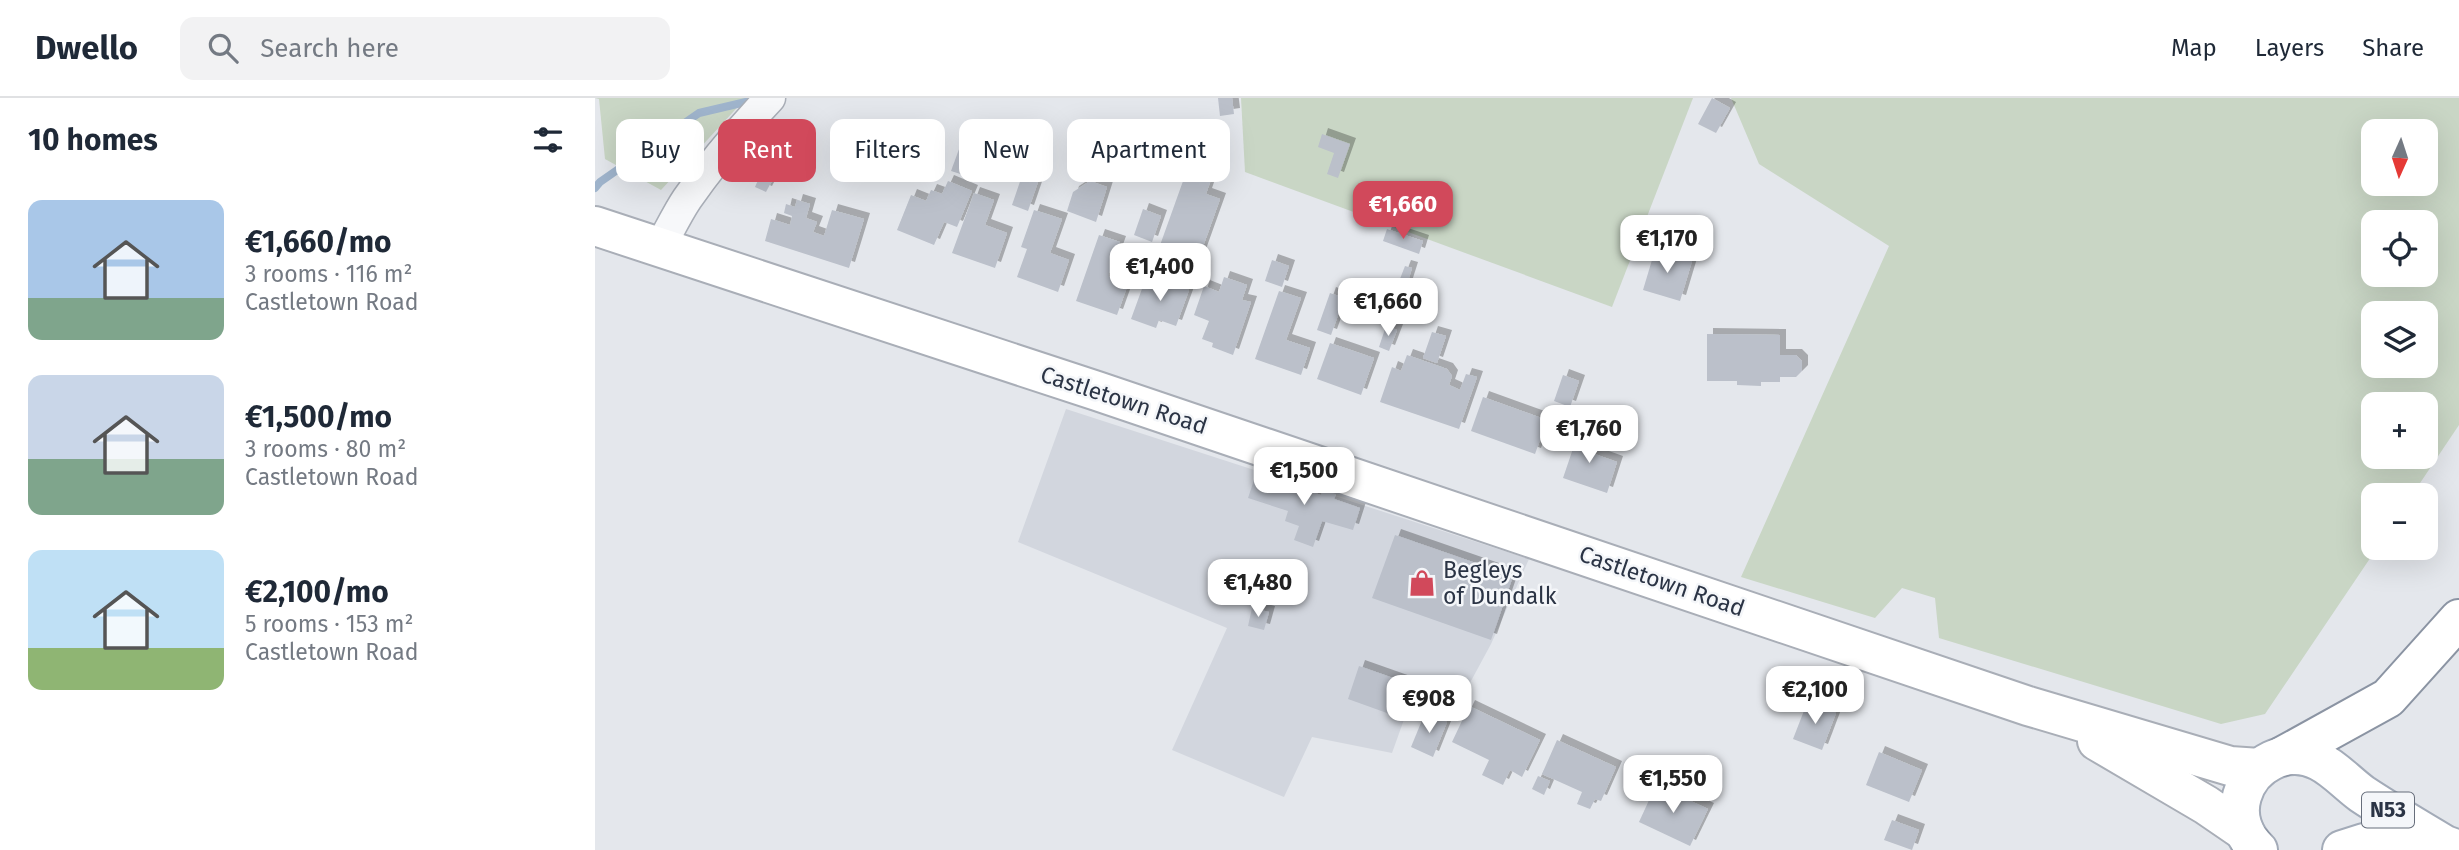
<!DOCTYPE html>
<meta charset="utf-8">
<style>
:root{--surface:#fff;--page:#f2f2f3;--text:#1f2937;--muted:#747a83;--line:#e0e1e3;--accent:#d1495b}
body{margin:0;font-family:"Fira Sans",sans-serif;background:var(--page);color:var(--text);height:100vh;display:flex;flex-direction:column;font-size:26px;white-space:nowrap}
*{box-sizing:border-box;margin:0}
p{font-size:23px;color:var(--muted)}
.icon{flex:none;width:38px;height:38px;fill:none;stroke:currentColor;stroke-width:2;stroke-linecap:round;stroke-linejoin:round}
.map{position:relative;flex:1;overflow:hidden}
.side{display:flex;flex-direction:column;background:var(--surface);width:595px}
.side>*{flex:none}
.hud{position:absolute;left:21px;top:21px;width:665px;height:63px;display:flex;gap:14px}
.needle{width:46px;rotate:183deg}
.controls{position:absolute;left:1766px;top:21px;display:grid;gap:14px}
.controls a{display:grid;place-items:center;width:77px;height:77px;border-radius:14px;background:var(--surface);box-shadow:0 7px 28px #0002;font-size:35px}
.price{position:absolute;translate:-50% -60px;padding:0 16px;border-radius:14px;background:#fff;color:#222;font-size:23px;line-height:46px;filter:drop-shadow(0 2px 4px #0008)}
.price::after{content:'';position:absolute;left:50%;top:42px;width:21px;height:16px;margin-left:-10px;background:inherit;clip-path:polygon(0 0,100% 0,50% 100%)}
.price.on{background:var(--accent);color:#fff}
ul{padding:0;list-style:none}
li{display:flex;align-items:center;gap:21px;height:175px;padding:0 28px}
li span{display:grid;place-items:center;flex:none;width:196px;height:140px;border-radius:14px;color:#555}
li>.icon{margin-inline-start:auto}
span .icon{width:84px;height:84px;fill:#fffc;stroke-width:1}
li b{font-size:30px}
h2{display:flex;justify-content:space-between;align-items:center;height:84px;padding:0 28px;font-size:30px}
.chip{padding:0 24px;border-radius:14px;background:var(--surface);box-shadow:0 7px 28px #0002;font-size:24px;line-height:63px}
.chip.on{background:var(--accent);color:#fff}
header{display:flex;align-items:center;gap:42px;box-sizing:border-box;height:98px;padding:0 35px;background:var(--surface);border-bottom:2px solid var(--line)}
header strong{font-size:33px}
nav{display:flex;gap:38px;margin-inline-start:auto;font-size:24px}
.search{width:490px;height:63px;background:var(--page);display:flex;align-items:center;gap:18px;box-sizing:border-box;padding:0 24px;border-radius:14px;color:var(--muted);font-size:26px}
main{display:flex;flex:1;min-height:0}
.map>svg:first-child{display:block}
.built{fill:#d2d6de}
.green{fill:#c9d6c5;fill-rule:evenodd}
.lines{fill:none;stroke-linecap:round;stroke-linejoin:round}
.stream{stroke:#9fb4cc;stroke-width:8}
.building{fill:#bbc0ca;filter:url(#shadow)}
.minor-casing{stroke:#a9aeb7;stroke-width:33}
.secondary-casing{stroke:#a9aeb7;stroke-width:42}
.primary-casing{stroke:#a3abb8;stroke-width:42}
.motorway-casing{stroke:#8b94a3;stroke-width:42}
.minor{stroke:#f7f8fa;stroke-width:30}
.secondary{stroke:#fff;stroke-width:38}
.primary{stroke:#fff;stroke-width:38}
.motorway{stroke:#fff;stroke-width:38}
.labels{text-anchor:middle;dominant-baseline:central;stroke-width:5;stroke-linejoin:round;paint-order:stroke}
.shield{fill:#f4f6f9;stroke:#676e7b;stroke-width:2}
.shield-label{font-size:21px;font-weight:bold;fill:#2b3445}
.street-label{font-size:23px;fill:#2b3445;stroke:#f4f6f9}
.poi-label{font-size:23px;fill:#2b3445;stroke:#f4f6f9;text-anchor:start}
</style>
<header>
<strong>Dwello</strong>
<div class="search"><svg class="icon" aria-label="search" viewBox="0 0 24 24"><circle cx="10" cy="10" r="6"/><path d="M15 15l6 6"/></svg>Search here</div>
<nav><a>Map</a><a>Layers</a><a>Share</a></nav>
</header>
<main>
<section class="side">
<h2>10 homes<svg class="icon" aria-label="filters" viewBox="0 0 24 24"><path d="M4 7h16M4 17h16"/><circle cx="9" cy="7" r="2"/><circle cx="15" cy="17" r="2"/></svg></h2>
<ul>
<li><span style="background:linear-gradient(#a9c7e8 70%,#7fa58c 0)"><svg class="icon" aria-label="home" viewBox="0 0 24 24"><path d="M3 11l9-7 9 7M6 9v11h12V9"/></svg></span><div><b>€1,660/mo</b><p>3 rooms · 116 m²</p><p>Castletown Road</p></div></li>
<li><span style="background:linear-gradient(#c9d6e8 60%,#7fa58c 0)"><svg class="icon" aria-label="home" viewBox="0 0 24 24"><path d="M3 11l9-7 9 7M6 9v11h12V9"/></svg></span><div><b>€1,500/mo</b><p>3 rooms · 80 m²</p><p>Castletown Road</p></div></li>
<li><span style="background:linear-gradient(#bfe0f5 70%,#8fb573 0)"><svg class="icon" aria-label="home" viewBox="0 0 24 24"><path d="M3 11l9-7 9 7M6 9v11h12V9"/></svg></span><div><b>€2,100/mo</b><p>5 rooms · 153 m²</p><p>Castletown Road</p></div></li>
</ul>
</section>
<div class="map">
<svg width="1864" height="752" viewBox="0 0 1864 752">
<defs>
<filter id="shadow"><feDropShadow dx="6" dy="-6" stdDeviation="0" flood-color="#0004"/></filter>
</defs>
<rect width="100%" height="100%" fill="#e4e7ec"/>
<path class="built" d="M 471,311 L 934,461 L 896,546 L 863,607 L 820,591 L 797,655 L 717,639 L 689,699 L 577,652 L 632,530 L 423,444 Z"/>
<g class="green">
<path d="M 0,0 L 151,0 L 66,92 L 10,61 L 4,1 Z"/>
<path d="M 646,0 L 1098,0 L 1017,209 L 650,74 Z"/>
<path d="M 1136,0 L 1864,0 L 1864,327 L 1817,397 L 1778,397 L 1778,450 L 1782,450 L 1670,616 L 1626,626 L 1344,540 L 1340,500 L 1307,490 L 1280,520 L 1146,479 L 1294,148 L 1164,66 ZM 1830,33 L 1830,86 L 1778,86 L 1778,33 ZM 1830,124 L 1830,177 L 1778,177 L 1778,124 ZM 1778,215 L 1830,215 L 1830,268 L 1778,268 ZM 1830,306 L 1830,359 L 1778,359 L 1778,306 Z"/>
</g>
<g class="lines">
<path class="stream" d="M 0,90 L 5,84 L 104,15 L 159,2"/>
</g>
<g class="building">
<path d="M 623,0 L 637,0 L 639,16 L 625,18 Z"/>
<path d="M 1117,0 L 1135,10 L 1121,35 L 1103,26 Z"/>
<path d="M 371,32 L 395,40 L 381,81 L 356,73 Z"/>
<path d="M 727,36 L 755,46 L 743,80 L 732,76 L 739,55 L 723,49 Z"/>
<path d="M 597,58 L 621,67 L 611,96 L 625,101 L 605,157 L 584,150 L 577,170 L 559,164 Z"/>
<path d="M 431,66 L 447,72 L 433,113 L 417,107 Z"/>
<path d="M 168,71 L 180,77 L 171,94 L 160,89 Z"/>
<path d="M 353,83 L 377,93 L 362,129 L 349,124 L 339,147 L 302,132 L 316,97 L 331,103 L 336,92 L 347,96 Z"/>
<path d="M 495,83 L 512,89 L 501,124 L 472,113 L 478,94 Z"/>
<path d="M 379,95 L 399,102 L 390,127 L 412,135 L 400,170 L 357,155 Z"/>
<path d="M 202,102 L 215,106 L 211,120 L 222,124 L 218,134 L 229,138 L 237,112 L 269,121 L 254,170 L 170,143 L 176,121 L 195,127 L 197,118 L 189,115 L 191,106 L 200,109 Z"/>
<path d="M 548,111 L 566,118 L 557,144 L 539,137 Z"/>
<path d="M 439,112 L 467,121 L 455,155 L 474,162 L 463,194 L 422,179 L 432,151 L 426,149 Z"/>
<path d="M 792,131 L 828,143 L 824,156 L 788,143 Z"/>
<path d="M 504,137 L 525,144 L 513,178 L 533,186 L 522,217 L 481,203 Z"/>
<path d="M 1060,152 L 1097,163 L 1085,203 L 1048,192 Z"/>
<path d="M 677,162 L 694,168 L 687,189 L 670,183 Z"/>
<path d="M 810,168 L 817,170 L 811,189 L 803,186 Z"/>
<path d="M 552,177 L 594,192 L 581,228 L 564,222 L 561,230 L 536,221 Z"/>
<path d="M 629,179 L 652,187 L 647,202 L 656,204 L 638,257 L 617,249 L 618,245 L 607,241 L 614,223 L 599,217 L 609,188 L 624,194 Z"/>
<path d="M 684,193 L 706,200 L 691,242 L 715,250 L 706,277 L 660,261 Z"/>
<path d="M 735,195 L 749,200 L 736,237 L 722,232 Z"/>
<path d="M 791,228 L 802,232 L 794,253 L 784,249 Z"/>
<path d="M 837,234 L 851,238 L 842,265 L 828,260 Z"/>
<path d="M 1112,236 L 1185,237 L 1185,257 L 1201,257 L 1207,263 L 1207,273 L 1201,279 L 1185,279 L 1185,284 L 1166,284 L 1166,288 L 1142,287 L 1142,283 L 1112,283 Z"/>
<path d="M 735,245 L 779,260 L 766,297 L 722,281 Z"/>
<path d="M 812,257 L 852,271 L 857,278 L 854,287 L 865,292 L 871,276 L 882,279 L 864,331 L 785,304 L 797,269 L 806,273 Z"/>
<path d="M 968,277 L 984,283 L 975,309 L 959,303 Z"/>
<path d="M 888,299 L 952,322 L 940,356 L 876,333 Z"/>
<path d="M 985,330 L 1000,335 L 994,354 L 1022,364 L 1012,395 L 968,380 Z"/>
<path d="M 661,376 L 726,397 L 728,392 L 741,396 L 739,401 L 765,410 L 758,432 L 727,423 L 718,449 L 699,442 L 704,428 L 690,423 L 693,413 L 653,400 Z"/>
<path d="M 800,437 L 918,478 L 896,542 L 777,500 Z"/>
<path d="M 657,510 L 674,514 L 669,532 L 653,528 Z"/>
<path d="M 764,568 L 815,586 L 803,619 L 753,601 Z"/>
<path d="M 1212,605 L 1241,615 L 1227,652 L 1198,641 Z"/>
<path d="M 874,608 L 945,642 L 927,679 L 915,672 L 908,687 L 887,677 L 894,662 L 857,644 Z"/>
<path d="M 830,615 L 852,624 L 838,659 L 816,649 Z"/>
<path d="M 962,642 L 1021,669 L 1006,703 L 1000,701 L 995,711 L 982,706 L 987,694 L 947,676 Z"/>
<path d="M 1284,654 L 1327,672 L 1314,704 L 1271,687 Z"/>
<path d="M 943,678 L 955,683 L 949,697 L 937,691 Z"/>
<path d="M 1061,687 L 1113,711 L 1095,748 L 1044,724 Z"/>
<path d="M 1297,722 L 1324,732 L 1317,752 L 1289,742 Z"/>
</g>
<g class="lines">
<defs>
<path id="minor" d="M 65,149 C 74,133 82,116 92,101 C 117,65 145,32 175,0"/>
<g id="secondary">
<path d="M 0,128 L 502,293 L 1433,608 L 1635,668 L 1665,670"/>
<path d="M 1502,643 L 1611,707 L 1649,733"/>
</g>
<g id="primary">
<path d="M 1663,752 C 1648,738 1641,718 1647,698 C 1656,666 1692,647 1724,663 C 1740,671 1752,685 1767,696 C 1794,714 1822,730 1850,747 L 1864,752"/>
<path d="M 1747,752 L 1769,745 L 1848,747"/>
</g>
<g id="motorway">
<path d="M 1688,658 L 1793,600 L 1864,521"/>
<path d="M 1657,746 L 1659,752"/>
</g>
</defs>
<use href="#minor" class="minor-casing"/>
<use href="#secondary" class="secondary-casing"/>
<use href="#primary" class="primary-casing"/>
<use href="#motorway" class="motorway-casing"/>
<use href="#minor" class="minor"/>
<use href="#secondary" class="secondary"/>
<use href="#primary" class="primary"/>
<use href="#motorway" class="motorway"/>
</g>
<defs>
<symbol id="shop-bare" viewBox="-9 -9 18 18"><path d="M-5-2.5h2.3a2.7 3.5 0 0 1 5.4 0H5L5.5 6h-11ZM-1.5-2.5h3a1.5 2.3 0 0 0-3 0Z" fill="#d1495b" stroke="#f4f6f9" stroke-width="2.5" paint-order="stroke"/></symbol>
</defs>
<g fill-rule="evenodd">
<use href="#shop-bare" x="808" y="466" width="38" height="38"/>
</g>
<g class="labels">
<rect class="shield" x="1767" y="694.5" width="52" height="35" rx="5"/>
<g class="shield-label">
<text x="1793" y="712">N53</text>
</g>
<g class="street-label">
<text transform="translate(529 302) rotate(18)">Castletown Road</text>
<text transform="translate(1067 483) rotate(19)">Castletown Road</text>
</g>
<g class="poi-label">
<text x="848" y="472">Begleys<tspan x="848" dy="26">of Dundalk</tspan></text>
</g>
</g>
</svg>
<div class="controls">
<a><svg class="needle" viewBox="-14 -14 28 28"><path d="M0-13l5 13h-10z" fill="#e53935"/><path d="M0 13l5-13h-10z" fill="#747a83"/></svg></a>
<a><svg class="icon" aria-label="locate" viewBox="0 0 24 24"><circle cx="12" cy="12" r="6"/><path d="M12 2v4M12 18v4M2 12h4M18 12h4"/></svg></a>
<a><svg class="icon" aria-label="layers" viewBox="0 0 24 24"><path d="M12 4l9 5-9 5-9-5zM3 14l9 5 9-5"/></svg></a>
<a>+</a>
<a>−</a>
</div>
<b class="price on" style="left:808px;top:143px">€1,660</b>
<b class="price" style="left:1072px;top:177px">€1,170</b>
<b class="price" style="left:565px;top:205px">€1,400</b>
<b class="price" style="left:793px;top:240px">€1,660</b>
<b class="price" style="left:994px;top:367px">€1,760</b>
<b class="price" style="left:709px;top:409px">€1,500</b>
<b class="price" style="left:663px;top:521px">€1,480</b>
<b class="price" style="left:1220px;top:628px">€2,100</b>
<b class="price" style="left:834px;top:637px">€908</b>
<b class="price" style="left:1078px;top:717px">€1,550</b>
<div class="hud">
<a class="chip">Buy</a>
<a class="chip on">Rent</a>
<a class="chip">Filters</a>
<a class="chip">New</a>
<a class="chip">Apartment</a>
</div>
</div>
</main>
